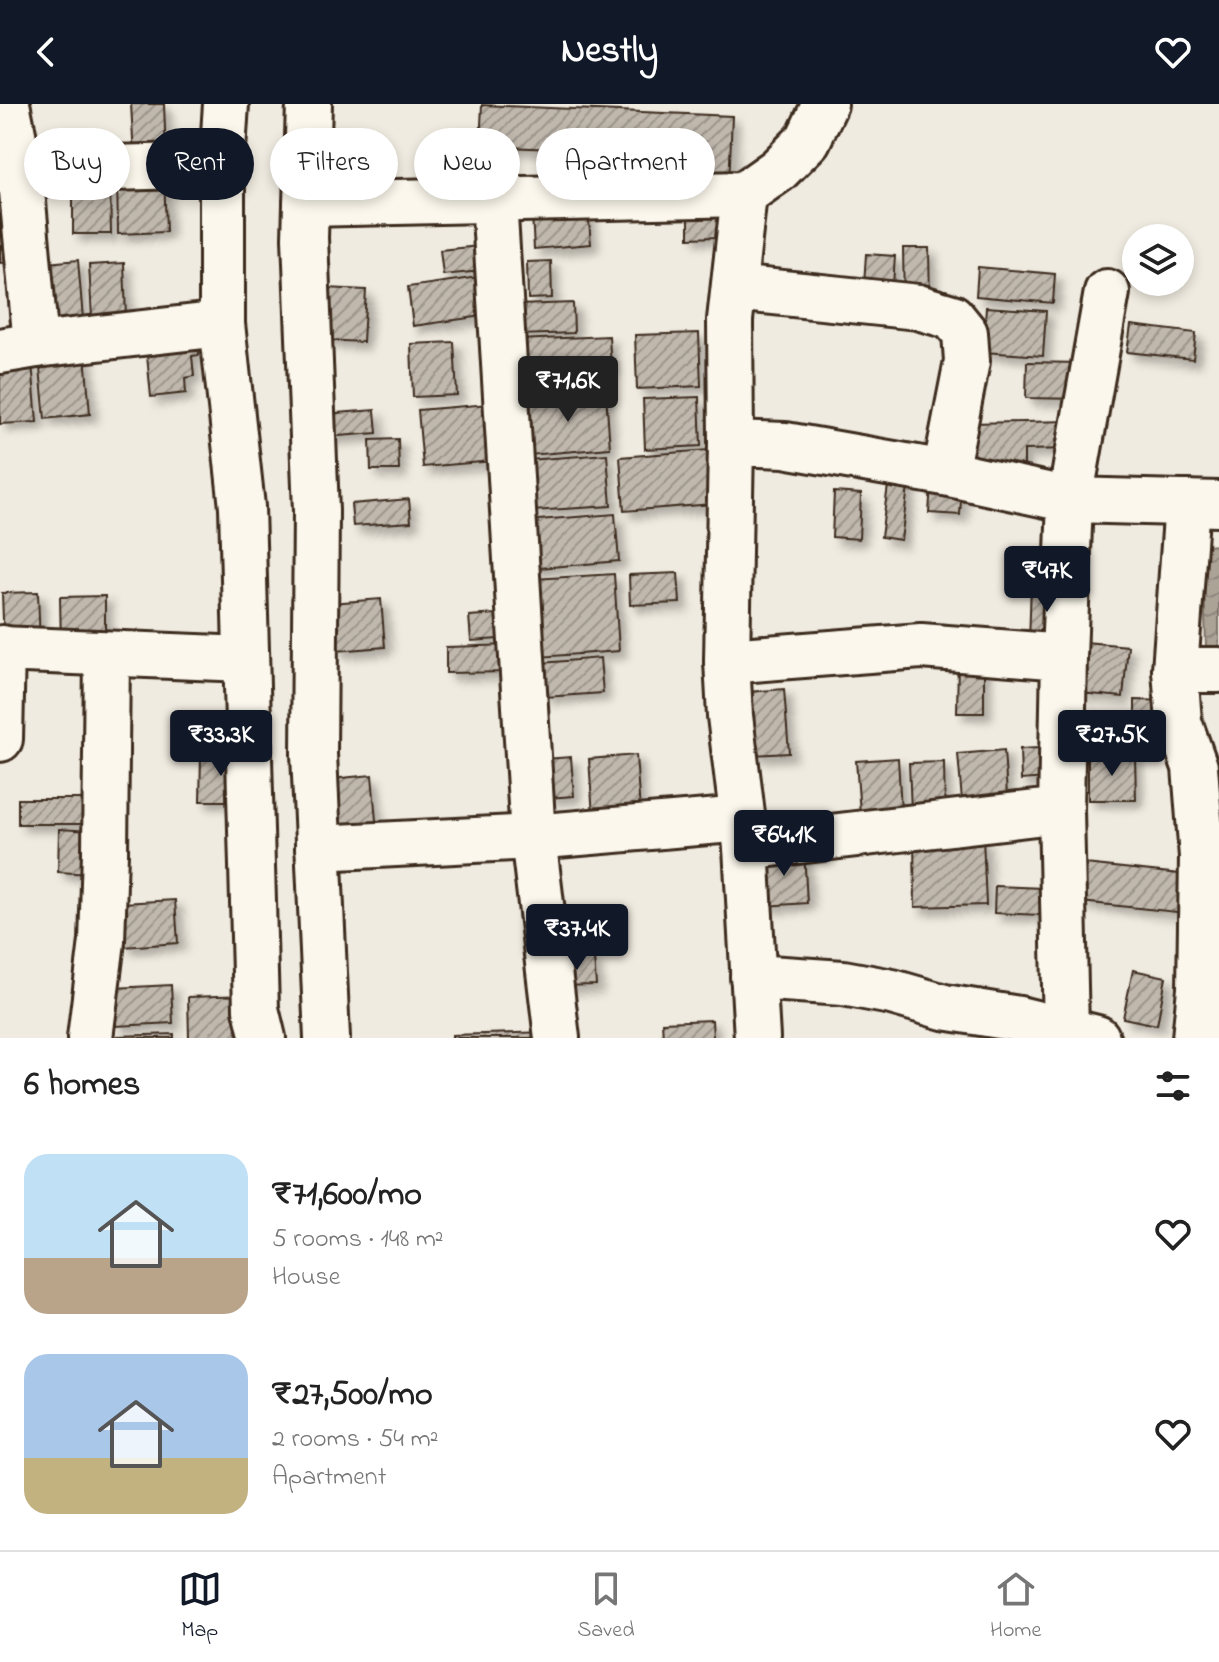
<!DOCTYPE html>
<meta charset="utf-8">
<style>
:root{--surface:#fff;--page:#f6f6f6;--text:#222;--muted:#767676;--line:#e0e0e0;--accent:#111827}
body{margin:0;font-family:"Indie Flower",sans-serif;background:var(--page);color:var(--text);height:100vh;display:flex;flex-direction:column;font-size:30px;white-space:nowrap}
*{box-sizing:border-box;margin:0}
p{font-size:26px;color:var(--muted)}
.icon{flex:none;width:44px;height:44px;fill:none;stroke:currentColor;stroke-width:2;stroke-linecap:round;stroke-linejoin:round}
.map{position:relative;height:934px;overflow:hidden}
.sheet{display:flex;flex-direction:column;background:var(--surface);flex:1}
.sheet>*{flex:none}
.top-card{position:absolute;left:24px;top:24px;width:800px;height:72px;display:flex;gap:16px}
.buttons{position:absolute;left:1122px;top:120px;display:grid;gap:16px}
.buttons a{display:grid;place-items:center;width:72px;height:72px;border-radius:50%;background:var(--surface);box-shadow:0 4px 12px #0003;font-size:40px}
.price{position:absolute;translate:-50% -68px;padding:0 18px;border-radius:8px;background:var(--accent);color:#fff;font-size:26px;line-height:52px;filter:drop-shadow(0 2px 4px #0008)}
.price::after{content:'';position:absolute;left:50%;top:48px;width:24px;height:18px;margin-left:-12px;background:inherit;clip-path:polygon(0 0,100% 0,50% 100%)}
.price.current{background:#222;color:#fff}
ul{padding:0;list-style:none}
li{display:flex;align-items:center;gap:24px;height:200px;padding:0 24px}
li span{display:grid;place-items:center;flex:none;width:224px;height:160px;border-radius:24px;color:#555}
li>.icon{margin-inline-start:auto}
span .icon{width:96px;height:96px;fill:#fffc;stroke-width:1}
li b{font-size:34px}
h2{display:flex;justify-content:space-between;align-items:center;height:96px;padding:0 24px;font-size:34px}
.chip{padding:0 28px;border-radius:36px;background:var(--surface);box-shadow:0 4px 12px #0003;font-size:28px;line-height:72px}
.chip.current{background:var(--accent);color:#fff}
header{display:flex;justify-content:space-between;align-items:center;height:104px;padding:0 24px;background:var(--accent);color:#fff;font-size:36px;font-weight:800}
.tab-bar{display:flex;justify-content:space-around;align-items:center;height:112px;border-top:2px solid var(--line);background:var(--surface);font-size:22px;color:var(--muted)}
.tab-bar a{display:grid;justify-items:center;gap:4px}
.tab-bar .current{color:var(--accent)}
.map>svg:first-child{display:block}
.water{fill:url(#water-waves);stroke:#7f7367;stroke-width:2}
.building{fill:url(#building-hatch);stroke:#3b2a1e;stroke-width:2;filter:url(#shadow)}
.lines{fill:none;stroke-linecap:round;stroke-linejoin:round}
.minor-casing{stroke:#3b2a1e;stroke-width:50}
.minor{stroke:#fbf7ec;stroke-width:44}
</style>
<header><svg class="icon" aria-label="back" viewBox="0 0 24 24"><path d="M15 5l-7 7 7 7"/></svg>Nestly<svg class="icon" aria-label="heart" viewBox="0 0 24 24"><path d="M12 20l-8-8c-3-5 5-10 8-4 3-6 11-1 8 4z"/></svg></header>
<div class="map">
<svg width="1219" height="934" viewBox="0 0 1219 934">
<defs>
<pattern id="water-waves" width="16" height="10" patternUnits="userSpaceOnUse" patternTransform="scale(2)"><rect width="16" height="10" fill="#aca397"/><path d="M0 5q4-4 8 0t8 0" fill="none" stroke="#8d857b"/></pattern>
<pattern id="building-hatch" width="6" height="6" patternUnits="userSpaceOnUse" patternTransform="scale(2)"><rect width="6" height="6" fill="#c0b8ad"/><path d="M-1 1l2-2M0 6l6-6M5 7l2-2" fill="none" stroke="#9d968c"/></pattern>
<filter id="shadow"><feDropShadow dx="7" dy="7" stdDeviation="4" flood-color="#0004"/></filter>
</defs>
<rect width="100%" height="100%" fill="#f0ebe0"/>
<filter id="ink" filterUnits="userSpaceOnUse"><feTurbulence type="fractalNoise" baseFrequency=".0125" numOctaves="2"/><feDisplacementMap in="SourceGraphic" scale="16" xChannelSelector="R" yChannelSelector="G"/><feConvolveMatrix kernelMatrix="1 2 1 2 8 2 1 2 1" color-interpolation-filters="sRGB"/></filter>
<g filter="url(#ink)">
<path class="water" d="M 1219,441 L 1219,543 L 1206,543 L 1203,442 Z"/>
<g class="building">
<path d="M 131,0 L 164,0 L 166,51 L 134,53 Z"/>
<path d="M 482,1 L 732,12 L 729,80 L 681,78 L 682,50 L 480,42 Z"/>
<path d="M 164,69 L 166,128 L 118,130 L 117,71 Z"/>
<path d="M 73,77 L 110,77 L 111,130 L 73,130 Z"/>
<path d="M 16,87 L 24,157 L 0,159 L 0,89 Z"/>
<path d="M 588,105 L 591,140 L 534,145 L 532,110 Z"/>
<path d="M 689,105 L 717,105 L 718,133 L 689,134 Z"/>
<path d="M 489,141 L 491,166 L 443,171 L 440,146 Z"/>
<path d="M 903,144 L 929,144 L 930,199 L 904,199 Z"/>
<path d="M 866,150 L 895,152 L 892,197 L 863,195 Z"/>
<path d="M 78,156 L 83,215 L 53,218 L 47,159 Z"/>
<path d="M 551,157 L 552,194 L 528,195 L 527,158 Z"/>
<path d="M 124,159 L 126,213 L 92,214 L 89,161 Z"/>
<path d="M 978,163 L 1055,170 L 1053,199 L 976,192 Z"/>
<path d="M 493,171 L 497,210 L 413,222 L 408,183 Z"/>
<path d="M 326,184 L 366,186 L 363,238 L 323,236 Z"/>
<path d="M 573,199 L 574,229 L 519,231 L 517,201 Z"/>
<path d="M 986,203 L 1046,207 L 1043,252 L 983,248 Z"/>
<path d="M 1131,221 L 1196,229 L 1193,255 L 1127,248 Z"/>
<path d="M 699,229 L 701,282 L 637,285 L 635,231 Z"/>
<path d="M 609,232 L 611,264 L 520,268 L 518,236 Z"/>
<path d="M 197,236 L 199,251 L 192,252 L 194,272 L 185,274 L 186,289 L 151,293 L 146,241 Z"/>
<path d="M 454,238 L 457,291 L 413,293 L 411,240 Z"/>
<path d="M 85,250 L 90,310 L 45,315 L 39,254 Z"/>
<path d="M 32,258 L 37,318 L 0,320 L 0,260 Z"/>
<path d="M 1027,258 L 1082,259 L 1081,295 L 1026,294 Z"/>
<path d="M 606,290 L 610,344 L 529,351 L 525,297 Z"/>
<path d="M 699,293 L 701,342 L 645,345 L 643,295 Z"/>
<path d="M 501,299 L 505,356 L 423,363 L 418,306 Z"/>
<path d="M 375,306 L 377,329 L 326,333 L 324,310 Z"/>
<path d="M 1071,317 L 1072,345 L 1024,346 L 1024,362 L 969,364 L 968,319 Z"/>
<path d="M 398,335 L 399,366 L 371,366 L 370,336 Z"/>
<path d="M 708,346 L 713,400 L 624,407 L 620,353 Z"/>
<path d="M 607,350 L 611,402 L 532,407 L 528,356 Z"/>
<path d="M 889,374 L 909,376 L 901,436 L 881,433 Z"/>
<path d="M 931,380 L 962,381 L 960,411 L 929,409 Z"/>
<path d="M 834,388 L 861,390 L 859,435 L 832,433 Z"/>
<path d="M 409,395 L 411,418 L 353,422 L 351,400 Z"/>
<path d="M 615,410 L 619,457 L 529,465 L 525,417 Z"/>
<path d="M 678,469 L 680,499 L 630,501 L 629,471 Z"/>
<path d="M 614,470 L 619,547 L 539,553 L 534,475 Z"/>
<path d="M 1031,479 L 1064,480 L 1062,541 L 1029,539 Z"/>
<path d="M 38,488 L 40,541 L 4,542 L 2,489 Z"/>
<path d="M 105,492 L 105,540 L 61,541 L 60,493 Z"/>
<path d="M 381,495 L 385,543 L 336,547 L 331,499 Z"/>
<path d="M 511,509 L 512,534 L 471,537 L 469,512 Z"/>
<path d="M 1085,538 L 1128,542 L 1123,593 L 1080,589 Z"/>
<path d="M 513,541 L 514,568 L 446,569 L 446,543 Z"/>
<path d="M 600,554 L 603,589 L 545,593 L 542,559 Z"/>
<path d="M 958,556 L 984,557 L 984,609 L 957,609 Z"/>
<path d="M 784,585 L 789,649 L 753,651 L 748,588 Z"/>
<path d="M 1135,596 L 1172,597 L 1171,628 L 1135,627 Z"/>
<path d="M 1059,643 L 1060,673 L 1021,676 L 1020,645 Z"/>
<path d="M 1004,646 L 1008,706 L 963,709 L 958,650 Z"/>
<path d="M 201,651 L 242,651 L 242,697 L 200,697 Z"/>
<path d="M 636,651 L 640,708 L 593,712 L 589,655 Z"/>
<path d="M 1135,651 L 1136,696 L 1088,696 L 1088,652 Z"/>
<path d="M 571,653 L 574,692 L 548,694 L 545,655 Z"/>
<path d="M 898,654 L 901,706 L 860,709 L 856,657 Z"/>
<path d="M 944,658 L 945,707 L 911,708 L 909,659 Z"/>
<path d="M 372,671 L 377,728 L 337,732 L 331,675 Z"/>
<rect x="18" y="695" width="64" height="25"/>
<path d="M 59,725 L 92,727 L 91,770 L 58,768 Z"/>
<path d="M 983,733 L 986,801 L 915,803 L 914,735 Z"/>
<path d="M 804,746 L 807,799 L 765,802 L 762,748 Z"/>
<path d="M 1085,760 L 1189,771 L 1186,809 L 1081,798 Z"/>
<path d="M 995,782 L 1043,784 L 1041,811 L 994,809 Z"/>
<path d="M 175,796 L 178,839 L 124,843 L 122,799 Z"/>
<path d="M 594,853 L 596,881 L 560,882 L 559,854 Z"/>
<path d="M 1133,866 L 1166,873 L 1157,921 L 1123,914 Z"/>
<path d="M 171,881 L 173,919 L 116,922 L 114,884 Z"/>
<path d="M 247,891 L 248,934 L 189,934 L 188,893 Z"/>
<path d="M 712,916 L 713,934 L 663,934 L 662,918 Z"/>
<path d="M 547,928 L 547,934 L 452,934 L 452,931 Z"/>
<path d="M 174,930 L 174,934 L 117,934 L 117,932 Z"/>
</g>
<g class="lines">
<defs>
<g id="minor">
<path d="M 7,0 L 20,65 L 36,241"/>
<path d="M 309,0 L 305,134 L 316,407 L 314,650 L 327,934"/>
<path d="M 0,67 L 222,61 L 226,0"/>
<path d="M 494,96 L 533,733 L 557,934"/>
<path d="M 306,100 L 744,90 L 778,66 L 808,36 L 825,0"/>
<path d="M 734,184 L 918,203 L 952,213 L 965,229 L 967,257 L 945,369"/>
<path d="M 222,220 L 222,61"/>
<path d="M 0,247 L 36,241 L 222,220 L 242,403 L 256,905 L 263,934"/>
<path d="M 731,339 L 730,216 L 744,90"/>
<path d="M 1187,399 L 1175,566 L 1179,618 L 1195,663 L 1202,753 L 1200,885 L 1195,934"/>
<path d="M 0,545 L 246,555"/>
<path d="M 1064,553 L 1070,396 L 1107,188"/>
<path d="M 727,557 L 921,542 L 1064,553 L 1061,706 L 746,743"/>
<path d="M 1175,566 L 1219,566"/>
<path d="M 0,635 L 2,544"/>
<path d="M 1061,706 L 1066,927"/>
<path d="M 318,744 L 533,733 L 743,715"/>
<path d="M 753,873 L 843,879 L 892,888 L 944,903 L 1019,915 L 1097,934"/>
<path d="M 90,934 L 102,837 L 105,749 L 107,550"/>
<path d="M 757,934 L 746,743 L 730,612 L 727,557 L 731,339 L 785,341 L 945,369 L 1070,396 L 1219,400"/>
</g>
</defs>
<use href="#minor" class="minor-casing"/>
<use href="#minor" class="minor"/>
</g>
</g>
</svg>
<div class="buttons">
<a><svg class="icon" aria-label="layers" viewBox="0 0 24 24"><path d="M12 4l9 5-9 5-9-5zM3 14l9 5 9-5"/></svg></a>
</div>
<b class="price current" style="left:568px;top:320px">₹71.6K</b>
<b class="price" style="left:1047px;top:510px">₹47K</b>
<b class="price" style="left:221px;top:674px">₹33.3K</b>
<b class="price" style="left:1112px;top:674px">₹27.5K</b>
<b class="price" style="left:784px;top:774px">₹64.1K</b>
<b class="price" style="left:577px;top:868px">₹37.4K</b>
<div class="top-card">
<a class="chip">Buy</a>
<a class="chip current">Rent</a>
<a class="chip">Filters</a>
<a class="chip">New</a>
<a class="chip">Apartment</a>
</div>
</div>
<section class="sheet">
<h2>6 homes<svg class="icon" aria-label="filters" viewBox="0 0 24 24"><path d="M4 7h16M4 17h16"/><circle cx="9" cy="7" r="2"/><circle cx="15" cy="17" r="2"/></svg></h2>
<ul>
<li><span style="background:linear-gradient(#bfe0f5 65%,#b9a48a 0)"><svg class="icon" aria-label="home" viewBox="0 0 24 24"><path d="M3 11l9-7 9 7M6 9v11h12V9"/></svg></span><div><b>₹71,600/mo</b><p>5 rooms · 148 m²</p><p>House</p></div><svg class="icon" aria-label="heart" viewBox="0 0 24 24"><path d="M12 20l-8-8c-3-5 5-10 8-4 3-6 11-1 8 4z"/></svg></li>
<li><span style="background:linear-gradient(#a9c7e8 65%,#c2b280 0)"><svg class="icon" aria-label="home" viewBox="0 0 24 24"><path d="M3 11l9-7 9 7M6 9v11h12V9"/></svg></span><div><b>₹27,500/mo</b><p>2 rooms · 54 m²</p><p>Apartment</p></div><svg class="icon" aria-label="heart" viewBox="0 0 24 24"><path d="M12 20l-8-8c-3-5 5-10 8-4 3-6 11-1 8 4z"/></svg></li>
</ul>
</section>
<nav class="tab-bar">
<a class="current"><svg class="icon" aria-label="map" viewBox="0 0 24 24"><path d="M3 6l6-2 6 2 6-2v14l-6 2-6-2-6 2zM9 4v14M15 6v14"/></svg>Map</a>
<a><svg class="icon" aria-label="saved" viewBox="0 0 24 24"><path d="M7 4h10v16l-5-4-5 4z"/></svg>Saved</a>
<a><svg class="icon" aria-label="home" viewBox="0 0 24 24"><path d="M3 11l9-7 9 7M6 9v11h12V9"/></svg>Home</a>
</nav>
